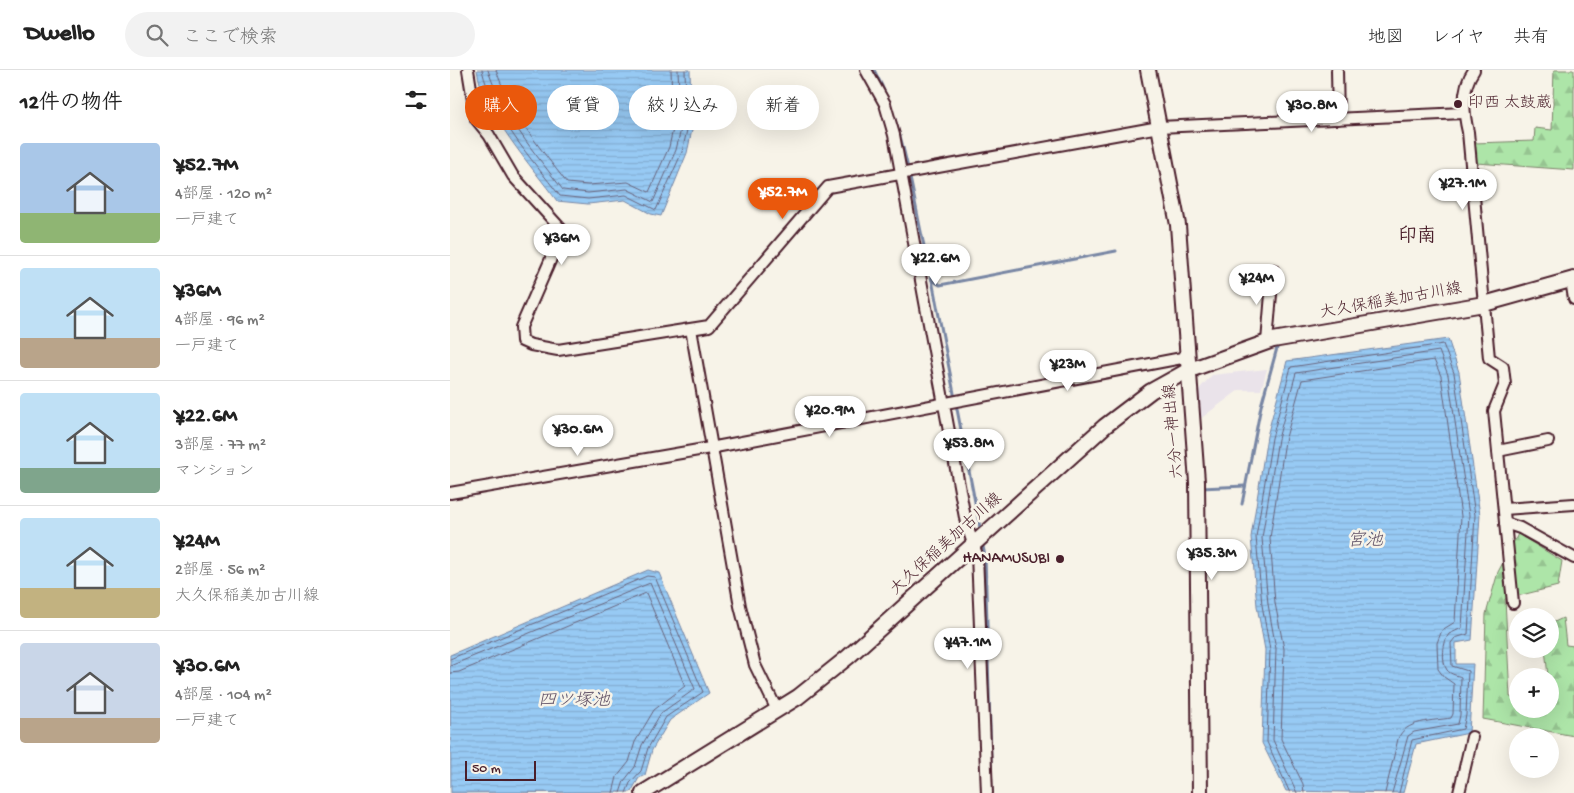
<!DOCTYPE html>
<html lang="ja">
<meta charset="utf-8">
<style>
:root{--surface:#fff;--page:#f2f2f2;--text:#222;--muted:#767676;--line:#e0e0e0;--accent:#ea580c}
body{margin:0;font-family:"Gochi Hand","Klee One",sans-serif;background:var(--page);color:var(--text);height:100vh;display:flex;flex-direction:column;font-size:19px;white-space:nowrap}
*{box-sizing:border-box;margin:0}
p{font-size:16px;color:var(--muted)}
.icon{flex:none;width:28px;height:28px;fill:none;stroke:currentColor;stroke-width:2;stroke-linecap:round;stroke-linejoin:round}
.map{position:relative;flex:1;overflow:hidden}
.drawer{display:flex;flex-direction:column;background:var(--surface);width:450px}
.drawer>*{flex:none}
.top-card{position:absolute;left:15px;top:15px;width:475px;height:45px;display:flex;gap:10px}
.fabs{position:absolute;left:1059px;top:538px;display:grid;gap:10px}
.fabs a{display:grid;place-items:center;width:50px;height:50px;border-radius:50%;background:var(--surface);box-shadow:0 5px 20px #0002;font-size:25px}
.scale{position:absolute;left:15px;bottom:12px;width:71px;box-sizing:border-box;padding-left:5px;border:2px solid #4a1f2b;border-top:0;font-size:14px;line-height:18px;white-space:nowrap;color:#4a1f2b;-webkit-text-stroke:4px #f7f3e8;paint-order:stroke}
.price{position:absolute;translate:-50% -42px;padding:0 11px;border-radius:18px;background:#fff;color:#222;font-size:16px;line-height:32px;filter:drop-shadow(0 1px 2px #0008)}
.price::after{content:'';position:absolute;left:50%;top:30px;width:15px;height:11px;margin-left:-8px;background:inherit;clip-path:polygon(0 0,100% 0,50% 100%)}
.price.active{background:var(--accent);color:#fff}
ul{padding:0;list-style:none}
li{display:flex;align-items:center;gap:15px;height:125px;padding:0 20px}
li+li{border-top:1px solid var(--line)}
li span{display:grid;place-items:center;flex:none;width:140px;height:100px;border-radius:5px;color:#555}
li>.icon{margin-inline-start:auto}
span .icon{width:60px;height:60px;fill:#fffc;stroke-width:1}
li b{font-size:21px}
h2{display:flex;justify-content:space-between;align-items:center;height:60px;padding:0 20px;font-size:21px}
.pill{padding:0 18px;border-radius:22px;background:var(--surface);box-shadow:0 5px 20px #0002;font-size:18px;line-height:45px}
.pill.active{background:var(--accent);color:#fff}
header{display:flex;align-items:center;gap:30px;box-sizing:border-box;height:70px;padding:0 25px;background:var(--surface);border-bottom:1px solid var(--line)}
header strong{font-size:24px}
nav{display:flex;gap:28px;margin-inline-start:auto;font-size:18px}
.search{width:350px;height:45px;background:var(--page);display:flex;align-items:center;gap:12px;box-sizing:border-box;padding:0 18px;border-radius:28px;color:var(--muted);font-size:19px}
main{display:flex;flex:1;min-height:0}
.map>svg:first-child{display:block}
.built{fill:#eae3ea}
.forest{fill:url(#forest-firs);stroke:#7c826a}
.water{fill:url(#water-rules);stroke:#7886a4}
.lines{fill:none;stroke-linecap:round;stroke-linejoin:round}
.shore{stroke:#69637b;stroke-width:1}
.stream{stroke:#7886a4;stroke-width:3}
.street-casing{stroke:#4a1f2b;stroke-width:14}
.secondary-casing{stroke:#4a1f2b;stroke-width:18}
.street{stroke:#f7f3e8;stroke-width:10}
.secondary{stroke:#f7f3e8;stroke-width:14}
.poi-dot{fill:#4a1f2b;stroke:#f7f3e8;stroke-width:2}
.labels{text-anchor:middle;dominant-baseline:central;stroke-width:5;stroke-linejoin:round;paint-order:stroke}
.poi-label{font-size:16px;fill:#4a1f2b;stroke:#f7f3e8;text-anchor:start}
.street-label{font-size:16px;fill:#4a1f2b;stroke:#f7f3e8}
.water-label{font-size:18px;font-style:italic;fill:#615267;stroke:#f7f3e8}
.quarter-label{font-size:19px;font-weight:bold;fill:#4a1f2b;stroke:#f7f3e8}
</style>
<header>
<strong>Dwello</strong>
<div class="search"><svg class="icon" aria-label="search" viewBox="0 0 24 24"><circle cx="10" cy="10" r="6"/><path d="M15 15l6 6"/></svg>ここで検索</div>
<nav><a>地図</a><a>レイヤ</a><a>共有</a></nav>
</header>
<main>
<section class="drawer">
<h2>12件の物件<svg class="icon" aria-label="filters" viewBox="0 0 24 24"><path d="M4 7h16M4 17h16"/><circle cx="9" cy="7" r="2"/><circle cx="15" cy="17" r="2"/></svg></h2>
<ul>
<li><span style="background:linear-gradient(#a9c7e8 70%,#8fb573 0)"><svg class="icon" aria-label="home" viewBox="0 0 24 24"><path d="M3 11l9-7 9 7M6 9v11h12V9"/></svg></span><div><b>¥52.7M</b><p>4部屋 · 120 m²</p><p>一戸建て</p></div></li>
<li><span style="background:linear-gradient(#bfe0f5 70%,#b9a48a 0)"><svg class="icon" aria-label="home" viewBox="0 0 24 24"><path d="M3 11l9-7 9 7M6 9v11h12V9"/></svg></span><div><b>¥36M</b><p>4部屋 · 96 m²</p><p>一戸建て</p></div></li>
<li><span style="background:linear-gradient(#bfe0f5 75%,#7fa58c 0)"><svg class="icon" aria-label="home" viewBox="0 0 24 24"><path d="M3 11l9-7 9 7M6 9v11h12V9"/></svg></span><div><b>¥22.6M</b><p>3部屋 · 77 m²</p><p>マンション</p></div></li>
<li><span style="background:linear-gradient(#bfe0f5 70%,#c2b280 0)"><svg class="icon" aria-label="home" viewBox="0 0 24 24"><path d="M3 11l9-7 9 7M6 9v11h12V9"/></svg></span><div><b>¥24M</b><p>2部屋 · 56 m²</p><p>大久保稲美加古川線</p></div></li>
<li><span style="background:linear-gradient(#c9d6e8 75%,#b9a48a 0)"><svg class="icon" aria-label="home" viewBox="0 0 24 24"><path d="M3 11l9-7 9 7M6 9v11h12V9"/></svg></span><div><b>¥30.6M</b><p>4部屋 · 104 m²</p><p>一戸建て</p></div></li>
</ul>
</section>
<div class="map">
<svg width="1124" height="723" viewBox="0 0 1124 723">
<defs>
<pattern id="forest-firs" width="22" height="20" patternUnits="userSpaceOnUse" patternTransform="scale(1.25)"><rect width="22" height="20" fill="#ade5a8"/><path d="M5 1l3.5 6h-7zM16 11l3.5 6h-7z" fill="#96c491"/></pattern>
<pattern id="water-rules" width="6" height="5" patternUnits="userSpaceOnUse" patternTransform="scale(1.25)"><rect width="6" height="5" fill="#97caf4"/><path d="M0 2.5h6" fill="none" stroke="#84add1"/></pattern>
</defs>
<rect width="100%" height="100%" fill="#f7f3e8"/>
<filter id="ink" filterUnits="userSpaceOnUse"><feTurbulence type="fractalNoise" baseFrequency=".02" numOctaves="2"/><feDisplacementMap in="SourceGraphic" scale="10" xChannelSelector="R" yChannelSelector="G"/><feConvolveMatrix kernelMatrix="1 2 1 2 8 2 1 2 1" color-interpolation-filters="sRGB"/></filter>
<g filter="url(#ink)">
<path class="built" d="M 817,299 L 811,320 L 789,320 L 746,352 L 746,329 L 750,318 L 762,305 Z"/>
<g class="forest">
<path d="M 1104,0 L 1124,0 L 1124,100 L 1026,93 L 1024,73 L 1084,71 L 1085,58 L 1102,60 Z"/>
<path d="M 1068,464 L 1112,491 L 1108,516 L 1055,529 L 1060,627 L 1067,628 L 1068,639 L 1100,639 L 1100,606 L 1098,606 L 1095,579 L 1100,579 L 1100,554 L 1113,548 L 1116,575 L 1124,576 L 1124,666 L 1033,649 L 1036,544 L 1048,502 Z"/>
</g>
<g class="water">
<path d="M 27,0 L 240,0 L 242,60 L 237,83 L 211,146 L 201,144 L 175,130 L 138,134 L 107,131 C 83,98 32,41 27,0 Z"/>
<path d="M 998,269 L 1009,302 L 1030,445 L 1022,570 L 1006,573 L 1006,594 L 1023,594 L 1019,663 L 966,674 L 953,723 L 836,721 L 812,673 L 815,580 L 807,536 L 801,467 L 817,366 L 837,291 Z"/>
<path d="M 198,500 L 209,503 L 259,623 L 220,650 L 202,680 L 195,705 L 189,708 L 181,722 L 1,723 L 0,585 Z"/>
</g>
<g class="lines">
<g class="shore">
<path d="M 32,0 C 43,47 81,88 110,126 L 138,129 L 176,125 L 206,140 L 232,82 L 237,60 L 235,0"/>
<path d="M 38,0 C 52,45 85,83 113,120 L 138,123 L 177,119 L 203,132 L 226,80 L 231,59 L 228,0"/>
<path d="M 46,0 C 60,42 90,78 117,113 L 138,115 L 178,112 L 199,122 L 219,77 L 223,59 L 221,0"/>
<path d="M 0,589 L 197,506 L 205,507 L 253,622 L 216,647 L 198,678 L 191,701 L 180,713 L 176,723"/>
<path d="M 0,596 L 200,513 L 245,619 L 211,643 L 192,675 L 185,697 L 174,711 L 170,723"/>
<path d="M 0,603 L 9,602 L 196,523 L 235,616 L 204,640 L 185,672 L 179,692 L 167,707 L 163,723"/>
<path d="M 840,723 L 817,672 L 820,580 L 812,535 L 806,467 L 822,368 L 841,297 L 993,274 L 1004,303 L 1025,445 L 1018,564 L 1005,568 L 1001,573 L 1002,596 L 1018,601 L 1016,645 L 1013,659 L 962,670 L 949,723"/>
<path d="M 847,723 L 823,670 L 826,579 L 818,534 L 812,468 L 828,369 L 846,303 L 989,281 L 998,305 L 1019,445 L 1012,558 L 999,564 C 993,571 991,592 997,600 C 1001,605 1007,605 1011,607 L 1010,645 L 1008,654 L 964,662 L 958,666 L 942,723"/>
<path d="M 854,723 L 853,714 L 831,669 L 834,579 L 825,533 L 820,468 L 835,371 L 852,310 L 984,290 L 991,306 L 1011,446 L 1005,552 L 992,560 L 987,573 L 988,599 L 994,607 L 1004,614 L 1003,644 L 1001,648 C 983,651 955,650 948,669 L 935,723"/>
</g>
<g class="stream">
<path d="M 424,0 C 459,65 463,139 482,210 L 490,215 L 666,181"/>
<path d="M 482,210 L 531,463"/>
<path d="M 751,418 L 795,416"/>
<path d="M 792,434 L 811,336 L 827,278"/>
<path d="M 532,472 L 535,486 L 542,723"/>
</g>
<defs>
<g id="street">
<path d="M 18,0 L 26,49 L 39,65 L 63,106 L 111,159 L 100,191 L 71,257 L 72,271 L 81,275 L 108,280 L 259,256 L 378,117 L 709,57 L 1013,43"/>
<path d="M 416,0 L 435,34 L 444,65 L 516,453 L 527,485 L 537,723"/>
<path d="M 887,0 L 888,49"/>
<path d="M 1024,0 C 1011,18 1013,41 1018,62 L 1039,288 L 1053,297 L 1055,314 L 1044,341 L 1063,533"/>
<path d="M 1121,210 L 1124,229"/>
<path d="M 241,259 L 290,536 L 305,595 L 327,640"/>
<path d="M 817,272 L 823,200"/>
<path d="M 1048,381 L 1098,371"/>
<path d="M 0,423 L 260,378 L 737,287"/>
<path d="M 1054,439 L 1124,434"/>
<path d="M 1055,453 L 1070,458 L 1124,488"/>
<path d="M 1009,723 L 1022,667"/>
</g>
<g id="secondary">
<path d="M 698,0 L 728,155 L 747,412 L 750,723"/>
<path d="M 193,723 L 348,627 L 398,587 L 655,356 L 701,321 L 737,301 L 823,270 L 1034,234 L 1124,209"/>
</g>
</defs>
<use href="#street" class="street-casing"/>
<use href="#secondary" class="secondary-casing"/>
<use href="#street" class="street"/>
<use href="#secondary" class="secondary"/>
</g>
</g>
<g class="poi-dot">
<circle cx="1008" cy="34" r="5"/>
<circle cx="610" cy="489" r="5"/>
</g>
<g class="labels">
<g class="poi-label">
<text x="1018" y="34">印西 太鼓蔵</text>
<text x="600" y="489" text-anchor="end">HANAMUSUBI</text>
</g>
<g class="street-label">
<text transform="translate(941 232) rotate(-10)">大久保稲美加古川線</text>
<text transform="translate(725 361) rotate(-95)">六分一神出線</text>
<text transform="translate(497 475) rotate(-42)">大久保稲美加古川線</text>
</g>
<g class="water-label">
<text x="915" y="471">宮池</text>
<text x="124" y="631">四ツ塚池</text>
</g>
<g class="quarter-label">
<text x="967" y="167">印南</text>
</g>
</g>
</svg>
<div class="fabs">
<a><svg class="icon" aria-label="layers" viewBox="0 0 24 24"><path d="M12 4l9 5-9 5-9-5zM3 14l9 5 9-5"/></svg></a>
<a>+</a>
<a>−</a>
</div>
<div class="scale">50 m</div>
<b class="price" style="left:862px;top:63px">¥30.8M</b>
<b class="price" style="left:1013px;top:141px">¥27.1M</b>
<b class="price active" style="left:333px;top:150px">¥52.7M</b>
<b class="price" style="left:112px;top:196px">¥36M</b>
<b class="price" style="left:486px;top:216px">¥22.6M</b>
<b class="price" style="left:807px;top:236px">¥24M</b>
<b class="price" style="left:618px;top:322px">¥23M</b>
<b class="price" style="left:380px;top:368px">¥20.9M</b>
<b class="price" style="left:128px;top:387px">¥30.6M</b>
<b class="price" style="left:519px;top:401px">¥53.8M</b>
<b class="price" style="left:762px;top:511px">¥35.3M</b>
<b class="price" style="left:518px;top:600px">¥47.1M</b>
<div class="top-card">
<a class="pill active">購入</a>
<a class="pill">賃貸</a>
<a class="pill">絞り込み</a>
<a class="pill">新着</a>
</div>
</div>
</main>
